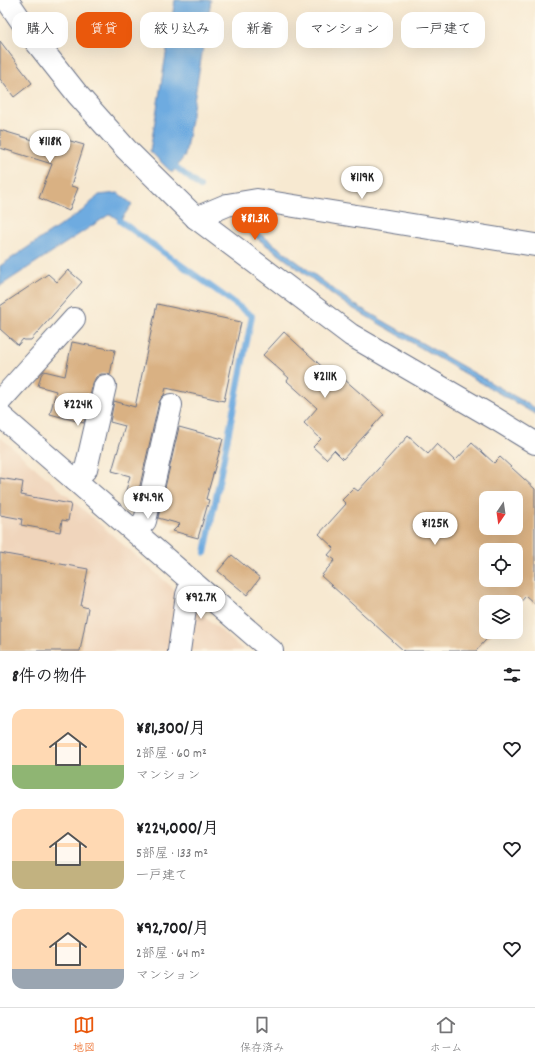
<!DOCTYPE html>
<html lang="ja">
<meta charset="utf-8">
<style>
:root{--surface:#fff;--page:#f2f2f2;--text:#202124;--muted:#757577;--line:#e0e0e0;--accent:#ea580c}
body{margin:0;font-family:Dekko,"Klee One",sans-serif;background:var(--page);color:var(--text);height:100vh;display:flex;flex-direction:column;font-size:15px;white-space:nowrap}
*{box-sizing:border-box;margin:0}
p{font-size:13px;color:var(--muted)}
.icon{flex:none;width:22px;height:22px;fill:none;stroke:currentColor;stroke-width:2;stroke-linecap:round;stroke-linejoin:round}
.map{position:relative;height:651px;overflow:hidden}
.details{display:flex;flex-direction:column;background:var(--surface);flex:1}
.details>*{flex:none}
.banner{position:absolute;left:12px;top:12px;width:511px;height:36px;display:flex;gap:8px}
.needle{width:26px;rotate:193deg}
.controls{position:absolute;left:479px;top:491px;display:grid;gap:8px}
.controls a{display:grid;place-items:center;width:44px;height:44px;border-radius:8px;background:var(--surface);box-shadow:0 4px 16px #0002;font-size:20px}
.price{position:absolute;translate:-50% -34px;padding:0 9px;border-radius:14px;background:#fff;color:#222;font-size:13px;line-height:26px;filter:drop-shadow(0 1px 2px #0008)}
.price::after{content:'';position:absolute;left:50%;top:24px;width:12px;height:9px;margin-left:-6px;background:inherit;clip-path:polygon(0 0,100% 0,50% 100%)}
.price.on{background:var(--accent);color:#fff}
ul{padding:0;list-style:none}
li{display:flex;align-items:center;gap:12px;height:100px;padding:0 12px}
li span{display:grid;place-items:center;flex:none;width:112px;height:80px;border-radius:12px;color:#555}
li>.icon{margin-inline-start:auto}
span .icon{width:48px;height:48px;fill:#fffc;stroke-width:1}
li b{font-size:17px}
h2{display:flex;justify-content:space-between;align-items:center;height:48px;padding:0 12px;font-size:17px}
.tag{padding:0 14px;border-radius:12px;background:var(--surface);box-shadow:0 4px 16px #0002;font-size:14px;line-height:36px}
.tag.on{background:var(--accent);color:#fff}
.menu{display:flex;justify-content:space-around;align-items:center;height:56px;border-top:1px solid var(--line);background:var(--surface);font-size:11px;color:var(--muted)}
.menu a{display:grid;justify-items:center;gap:2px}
.menu .on{color:var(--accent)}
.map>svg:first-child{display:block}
.built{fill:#f0d5bc}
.water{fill:#6eabe0;stroke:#446d9f}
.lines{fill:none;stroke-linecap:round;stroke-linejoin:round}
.stream{stroke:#6eabe0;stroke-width:6}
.building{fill:#d9b183;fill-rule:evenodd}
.minor-casing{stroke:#687086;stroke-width:24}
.minor{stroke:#fff;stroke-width:22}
</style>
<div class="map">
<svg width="535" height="651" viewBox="0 0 535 651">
<rect width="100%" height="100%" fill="#fcf5e5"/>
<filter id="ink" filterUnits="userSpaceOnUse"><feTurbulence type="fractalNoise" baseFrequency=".025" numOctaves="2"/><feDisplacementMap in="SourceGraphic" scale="8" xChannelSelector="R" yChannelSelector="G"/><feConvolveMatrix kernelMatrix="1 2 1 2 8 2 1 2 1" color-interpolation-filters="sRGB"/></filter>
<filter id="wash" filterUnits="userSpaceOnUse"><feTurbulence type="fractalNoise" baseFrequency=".012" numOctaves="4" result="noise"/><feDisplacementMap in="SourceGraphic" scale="16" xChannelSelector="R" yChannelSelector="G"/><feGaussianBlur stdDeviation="0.9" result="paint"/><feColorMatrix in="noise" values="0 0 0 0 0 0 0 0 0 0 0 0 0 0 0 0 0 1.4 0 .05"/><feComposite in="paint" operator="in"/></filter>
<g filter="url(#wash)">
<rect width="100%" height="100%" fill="#f7e9d1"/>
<g class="built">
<path d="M 0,437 L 181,595 L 171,651 L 0,651 Z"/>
<path d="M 191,604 L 244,651 L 184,651 Z"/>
</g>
<g class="water">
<path d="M 175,0 L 211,0 L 185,155 L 172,173 L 150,151 Z"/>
<path d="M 118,193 L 132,204 L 120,221 L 110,214 L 0,286 L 0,266 L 82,211 L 99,195 Z"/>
<path d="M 247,224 L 352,303 L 535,408 L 535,414 L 347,305 L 242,227 L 245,225 Z"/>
</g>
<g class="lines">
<g class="stream">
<path d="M 174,161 L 176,167 L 200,187"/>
<path d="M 120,221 L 252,316 L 205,553"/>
</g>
</g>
<g id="blocks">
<g class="building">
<path d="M 0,41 L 32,83 L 14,97 L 0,79 Z"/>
<path d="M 0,130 L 50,145 L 40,132 L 84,145 L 71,186 L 78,188 L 69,211 L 39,198 L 52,164 L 0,148 Z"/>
<path d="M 68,270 L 82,282 L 31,340 L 24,340 L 23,339 L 18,345 L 0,329 L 0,306 L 48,274 L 57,282 Z"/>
<path d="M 157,304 L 241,322 L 224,401 L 166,388 L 164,395 L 162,397 L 159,402 L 136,503 L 125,494 L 130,476 L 112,471 L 125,426 L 110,422 L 114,401 L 135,407 Z"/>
<path d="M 284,332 L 340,383 L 344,379 L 384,414 L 343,459 L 334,450 L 326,459 L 313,447 L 321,439 L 304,423 L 317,408 L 287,381 L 289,378 L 263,355 Z"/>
<path d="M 72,342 L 115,350 L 110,375 L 107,374 L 101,374 L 96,377 L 93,383 L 84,423 L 50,414 L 56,391 L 38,386 L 41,375 L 44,371 L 65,376 Z"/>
<path d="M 179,427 L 223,439 L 206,499 L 209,500 L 198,538 L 173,531 L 180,524 L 158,518 Z"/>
<path d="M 408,436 L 428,454 L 437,444 L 455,461 L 472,443 L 494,463 L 500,457 L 535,489 L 535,604 L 526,596 L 516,607 L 516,602 L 486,602 L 486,632 L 493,632 L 476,651 L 404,651 L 321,576 L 335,560 L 328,555 L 334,548 L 319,534 L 346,504 L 342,500 L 354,488 L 358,491 ZM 486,498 L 516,498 L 516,528 L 486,528 ZM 486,550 L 516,550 L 516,580 L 486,580 Z"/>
<path d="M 0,478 L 23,482 L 21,495 L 71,504 L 68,521 L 62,520 L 60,532 L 21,525 L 22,519 L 0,515 Z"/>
<path d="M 0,553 L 88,569 L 81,606 L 88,608 L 80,651 L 0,651 Z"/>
<path d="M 232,555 L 260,578 L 247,595 L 218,571 Z"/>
</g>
</g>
</g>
<g filter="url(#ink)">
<use href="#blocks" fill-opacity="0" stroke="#687086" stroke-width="1"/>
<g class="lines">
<defs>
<g id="minor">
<path d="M 7,0 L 33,38 L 78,95 L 126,149 L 196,218 L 351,335 L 496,419 L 535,443"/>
<path d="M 196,218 L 227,205 L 257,200 L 535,245"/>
<path d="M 0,401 L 74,319"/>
<path d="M 0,415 L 272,651"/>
<path d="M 75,480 L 86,469 L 105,386"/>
<path d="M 134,531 L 145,521 L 171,405"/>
<path d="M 179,651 L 187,595 L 192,581"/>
</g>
</defs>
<use href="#minor" class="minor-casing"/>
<use href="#minor" class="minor"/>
</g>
</g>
</svg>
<div class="controls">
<a><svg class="needle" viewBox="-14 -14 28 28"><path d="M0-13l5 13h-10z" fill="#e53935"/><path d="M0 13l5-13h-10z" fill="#757577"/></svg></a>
<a><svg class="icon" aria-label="locate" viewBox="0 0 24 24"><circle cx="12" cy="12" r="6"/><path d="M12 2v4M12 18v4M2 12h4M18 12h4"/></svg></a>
<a><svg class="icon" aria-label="layers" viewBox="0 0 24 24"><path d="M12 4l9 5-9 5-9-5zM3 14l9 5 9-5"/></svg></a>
</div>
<b class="price" style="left:50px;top:164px">¥118K</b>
<b class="price" style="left:362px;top:200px">¥119K</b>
<b class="price on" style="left:255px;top:241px">¥81.3K</b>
<b class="price" style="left:325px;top:399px">¥211K</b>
<b class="price" style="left:78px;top:427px">¥224K</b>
<b class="price" style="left:148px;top:520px">¥84.9K</b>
<b class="price" style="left:435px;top:546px">¥125K</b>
<b class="price" style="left:201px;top:620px">¥92.7K</b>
<div class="banner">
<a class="tag">購入</a>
<a class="tag on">賃貸</a>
<a class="tag">絞り込み</a>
<a class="tag">新着</a>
<a class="tag">マンション</a>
<a class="tag">一戸建て</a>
</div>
</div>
<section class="details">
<h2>8件の物件<svg class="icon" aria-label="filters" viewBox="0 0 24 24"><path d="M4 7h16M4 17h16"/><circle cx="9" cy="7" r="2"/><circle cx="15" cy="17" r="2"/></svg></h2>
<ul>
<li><span style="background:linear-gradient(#ffd9b3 70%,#8fb573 0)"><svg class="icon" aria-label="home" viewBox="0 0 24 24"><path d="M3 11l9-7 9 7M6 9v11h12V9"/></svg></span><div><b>¥81,300/月</b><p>2部屋 · 60 m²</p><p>マンション</p></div><svg class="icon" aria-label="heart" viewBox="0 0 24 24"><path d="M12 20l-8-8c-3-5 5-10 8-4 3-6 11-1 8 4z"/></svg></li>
<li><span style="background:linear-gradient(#ffd9b3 65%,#c2b280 0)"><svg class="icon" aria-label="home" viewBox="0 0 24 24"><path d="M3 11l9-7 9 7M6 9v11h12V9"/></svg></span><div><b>¥224,000/月</b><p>5部屋 · 133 m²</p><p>一戸建て</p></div><svg class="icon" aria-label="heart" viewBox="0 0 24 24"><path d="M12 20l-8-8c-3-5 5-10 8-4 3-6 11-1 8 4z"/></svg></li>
<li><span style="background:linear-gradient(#ffd9b3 75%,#9aa5b1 0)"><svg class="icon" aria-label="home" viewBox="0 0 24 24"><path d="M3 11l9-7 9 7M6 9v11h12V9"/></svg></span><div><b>¥92,700/月</b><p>2部屋 · 64 m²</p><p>マンション</p></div><svg class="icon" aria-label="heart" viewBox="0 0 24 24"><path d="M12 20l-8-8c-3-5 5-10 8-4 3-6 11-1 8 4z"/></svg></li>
</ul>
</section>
<nav class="menu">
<a class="on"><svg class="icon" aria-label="map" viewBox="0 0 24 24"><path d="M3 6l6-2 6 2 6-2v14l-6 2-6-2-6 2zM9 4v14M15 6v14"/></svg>地図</a>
<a><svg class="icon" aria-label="saved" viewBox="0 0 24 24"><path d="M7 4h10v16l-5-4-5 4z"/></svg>保存済み</a>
<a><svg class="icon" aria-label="home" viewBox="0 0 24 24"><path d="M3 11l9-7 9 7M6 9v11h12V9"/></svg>ホーム</a>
</nav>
